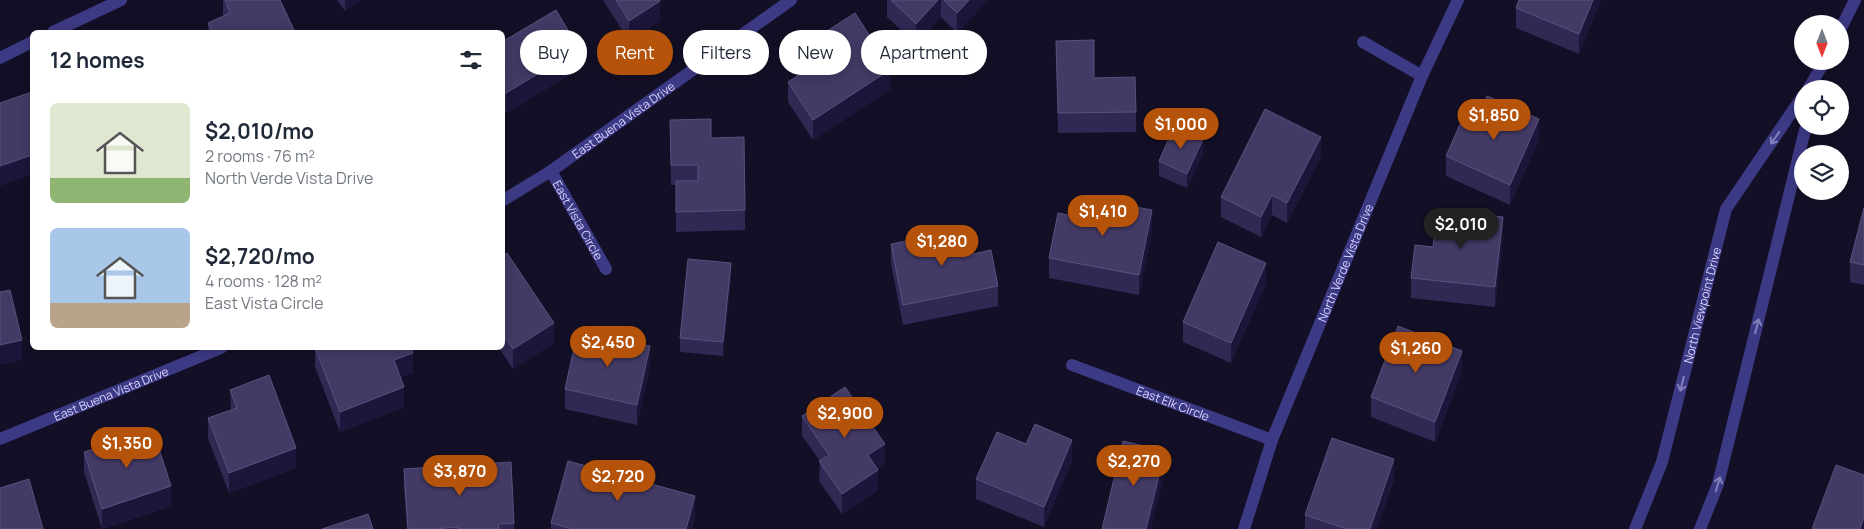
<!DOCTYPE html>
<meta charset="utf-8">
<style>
:root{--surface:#fff;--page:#f6f6f7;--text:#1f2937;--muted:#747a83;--accent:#b45309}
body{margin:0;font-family:Manrope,sans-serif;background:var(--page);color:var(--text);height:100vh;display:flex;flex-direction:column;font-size:19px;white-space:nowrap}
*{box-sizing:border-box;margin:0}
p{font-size:16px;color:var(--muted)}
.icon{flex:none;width:28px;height:28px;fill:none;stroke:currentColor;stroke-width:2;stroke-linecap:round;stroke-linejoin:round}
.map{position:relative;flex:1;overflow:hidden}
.details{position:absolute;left:30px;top:30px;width:475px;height:320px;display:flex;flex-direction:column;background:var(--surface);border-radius:8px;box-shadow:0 2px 12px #0003}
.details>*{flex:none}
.banner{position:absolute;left:520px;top:30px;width:475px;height:45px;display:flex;gap:10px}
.needle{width:32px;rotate:180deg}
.buttons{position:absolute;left:1794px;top:15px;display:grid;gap:10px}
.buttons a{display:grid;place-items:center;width:55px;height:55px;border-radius:50%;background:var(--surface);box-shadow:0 2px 12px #0003;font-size:25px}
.price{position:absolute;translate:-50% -42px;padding:0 11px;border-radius:18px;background:var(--accent);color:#fff;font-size:16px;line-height:32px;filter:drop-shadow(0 1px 2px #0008)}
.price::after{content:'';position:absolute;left:50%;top:30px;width:15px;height:11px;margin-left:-8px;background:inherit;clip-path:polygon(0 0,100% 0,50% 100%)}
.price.active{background:#222;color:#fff}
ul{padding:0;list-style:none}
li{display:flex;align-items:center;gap:15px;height:125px;padding:0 20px}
li span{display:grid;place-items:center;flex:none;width:140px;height:100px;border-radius:8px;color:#555}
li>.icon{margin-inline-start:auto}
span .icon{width:60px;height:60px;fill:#fffc;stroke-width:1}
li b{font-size:21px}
h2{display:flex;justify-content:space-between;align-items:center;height:60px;padding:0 20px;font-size:21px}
.pill{padding:0 18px;border-radius:22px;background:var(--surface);box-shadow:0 2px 12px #0003;font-size:18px;line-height:45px}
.pill.active{background:var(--accent);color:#fff}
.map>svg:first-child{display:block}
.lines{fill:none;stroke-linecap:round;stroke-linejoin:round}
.minor{stroke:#3d3a85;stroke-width:12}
.tertiary{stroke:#3d3a85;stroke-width:12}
.wall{fill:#312854}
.shaded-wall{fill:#1d163a}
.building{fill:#433a66;stroke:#5a527e}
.oneway{stroke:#837fbc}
.labels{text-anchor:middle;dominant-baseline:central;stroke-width:5;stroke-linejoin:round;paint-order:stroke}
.street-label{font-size:12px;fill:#d9d4ff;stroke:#130f26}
</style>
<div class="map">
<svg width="1864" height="529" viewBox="0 0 1864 529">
<rect width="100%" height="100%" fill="#130f26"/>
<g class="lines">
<g class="minor">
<path d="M 53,32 L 121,0"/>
<path d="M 1363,42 L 1422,76"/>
<path d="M 0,58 L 32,42"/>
<path id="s1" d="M 551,171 L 606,269"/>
<path id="s2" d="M 502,201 L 551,171 L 791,0"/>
<path id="s3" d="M 1072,365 L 1272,440"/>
<path id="s4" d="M 0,439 L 221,348"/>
<path id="s5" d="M 1244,529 L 1272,440 L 1422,76 L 1458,0"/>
</g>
<g class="tertiary">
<path d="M 1840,30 L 1855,0"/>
<path d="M 1808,89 L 1825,61"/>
<path id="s6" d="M 1635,529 L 1662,462 L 1726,209 L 1802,97"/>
<path d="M 1700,529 L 1718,484 L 1806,126"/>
</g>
</g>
<g class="wall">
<path d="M 223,0 L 280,0 L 295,32 L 208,32 L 208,23 L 223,16 Z"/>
<path d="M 337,0 L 360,0 L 345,11 Z"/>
<path d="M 603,0 L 660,0 L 660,21 L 629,41 Z"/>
<path d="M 887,0 L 988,0 L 957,33 L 941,17 L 916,44 L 887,17 Z"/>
<path d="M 1601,0 L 1579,54 L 1516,28 L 1516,8 Z"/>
<path d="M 1056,41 L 1094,78 L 1136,112 L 1136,132 L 1058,133 Z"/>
<path d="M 502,42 L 579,69 L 506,113 L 502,108 Z"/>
<path d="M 810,42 L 891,89 L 813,140 L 788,102 L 788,82 L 813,66 L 810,62 Z"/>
<path d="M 670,120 L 711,138 L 745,210 L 745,230 L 676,232 L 676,185 L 671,185 Z"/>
<path d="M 1473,127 L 1539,139 L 1510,205 L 1446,176 L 1446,156 Z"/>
<path d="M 1203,154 L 1187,188 L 1159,176 L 1159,161 Z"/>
<path d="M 1321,157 L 1287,223 L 1272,215 L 1261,237 L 1221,217 L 1221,197 Z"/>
<path d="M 1864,208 L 1864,285 L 1850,282 L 1850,262 Z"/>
<path d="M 1152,230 L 1139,295 L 1049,278 L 1049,258 Z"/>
<path d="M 1503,237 L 1495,307 L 1411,298 L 1411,278 L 1433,247 Z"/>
<path d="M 891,244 L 973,254 L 998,286 L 998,306 L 903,325 L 891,264 Z"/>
<path d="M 502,257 L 554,343 L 513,369 L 499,348 L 502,348 Z"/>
<path d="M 731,278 L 723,356 L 680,352 L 680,338 Z"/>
<path d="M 1266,283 L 1231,363 L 1183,342 L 1183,322 Z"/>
<path d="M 315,348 L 413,373 L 401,377 L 404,407 L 340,432 L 315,367 Z"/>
<path d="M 650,366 L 637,425 L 565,409 L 565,389 Z"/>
<path d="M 1462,371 L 1435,442 L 1371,417 L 1371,397 Z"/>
<path d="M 230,390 L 296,468 L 229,493 L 208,438 L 208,418 L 231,410 Z"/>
<path d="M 802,416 L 885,464 L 878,469 L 878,490 L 842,514 L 819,481 L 820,461 L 802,436 Z"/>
<path d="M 1026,444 L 1072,460 L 1044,527 L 976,499 L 976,479 Z"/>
<path d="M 84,452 L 171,506 L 102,529 L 84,472 Z"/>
<path d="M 404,469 L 514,523 L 514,529 L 407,529 L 404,489 Z"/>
<path d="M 1394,479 L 1377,529 L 1305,529 L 1305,515 Z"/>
<path d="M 695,516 L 692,529 L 551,529 L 551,523 Z"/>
</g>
<g class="shaded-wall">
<path d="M 345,0 L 360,0 L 345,11 Z"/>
<path d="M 938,0 L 941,0 L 941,17 L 916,44 L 916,24 Z"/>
<path d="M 969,0 L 988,0 L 957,33 L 957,13 Z"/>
<path d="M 1593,0 L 1601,0 L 1579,54 L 1579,34 Z"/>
<path d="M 660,1 L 660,21 L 629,41 L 629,21 Z"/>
<path d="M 579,49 L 579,69 L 506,113 L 506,93 Z"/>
<path d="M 891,69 L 891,89 L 813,140 L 813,120 Z"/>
<path d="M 1539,119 L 1539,139 L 1510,205 L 1510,185 Z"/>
<path d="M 1321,137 L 1321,157 L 1287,223 L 1287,203 Z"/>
<path d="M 1203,139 L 1203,154 L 1187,188 L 1187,174 Z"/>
<path d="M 32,155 L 32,175 L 0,186 L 0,166 Z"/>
<path d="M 1272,195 L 1272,215 L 1261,237 L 1261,217 Z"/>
<path d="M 1152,210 L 1152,230 L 1139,295 L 1139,275 Z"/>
<path d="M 1503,217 L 1503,237 L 1495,307 L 1495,287 Z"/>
<path d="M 731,263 L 731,278 L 723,356 L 723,342 Z"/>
<path d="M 1266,263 L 1266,283 L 1231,363 L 1231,343 Z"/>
<path d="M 554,323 L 554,343 L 513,369 L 513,349 Z"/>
<path d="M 22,340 L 22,360 L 0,365 L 0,345 Z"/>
<path d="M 650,346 L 650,366 L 637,425 L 637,405 Z"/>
<path d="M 1462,351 L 1462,371 L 1435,442 L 1435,422 Z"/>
<path d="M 413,353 L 413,373 L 394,380 L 394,360 Z"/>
<path d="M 404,387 L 404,407 L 340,432 L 340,412 Z"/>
<path d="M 1072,440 L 1072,460 L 1044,527 L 1044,507 Z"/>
<path d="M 885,444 L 885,464 L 868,475 L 868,455 Z"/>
<path d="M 296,448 L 296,468 L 229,493 L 229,473 Z"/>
<path d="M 1165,451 L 1165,471 L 1151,529 L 1146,529 Z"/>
<path d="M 1394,459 L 1394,479 L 1377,529 L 1370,529 Z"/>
<path d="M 878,470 L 878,490 L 842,514 L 842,494 Z"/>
<path d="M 171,486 L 171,506 L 102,529 L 102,509 Z"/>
<path d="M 695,496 L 695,516 L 692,529 L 686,529 Z"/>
<path d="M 1864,517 L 1864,529 L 1860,529 Z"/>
</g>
<g class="building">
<path d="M 225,0 L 280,0 L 295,32 L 213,32 L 208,23 L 230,13 Z"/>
<path d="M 616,0 L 660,0 L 660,1 L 629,21 Z"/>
<path d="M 891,0 L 938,0 L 916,24 Z"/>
<path d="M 944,0 L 969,0 L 957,13 Z"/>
<path d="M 1519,0 L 1593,0 L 1579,34 L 1516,8 Z"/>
<path d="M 556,10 L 579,49 L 506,93 L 502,88 L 502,42 Z"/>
<path d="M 855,13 L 891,69 L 813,120 L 788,82 L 822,60 L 810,42 Z"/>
<path d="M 1094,40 L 1094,78 L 1135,77 L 1136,112 L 1058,113 L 1056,41 Z"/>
<path d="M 32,92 L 32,155 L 0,166 L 0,103 Z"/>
<path d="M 1487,96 L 1539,119 L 1510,185 L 1446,156 L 1461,122 L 1473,127 Z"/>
<path d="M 1265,109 L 1321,137 L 1287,203 L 1272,195 L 1261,217 L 1221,197 Z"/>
<path d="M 711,119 L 711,138 L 744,137 L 745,210 L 676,212 L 676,181 L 698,181 L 698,165 L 671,165 L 670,120 Z"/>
<path d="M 1174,127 L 1203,139 L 1187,174 L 1159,161 Z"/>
<path d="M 1092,199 L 1152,210 L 1139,275 L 1049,258 L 1058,213 L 1088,219 Z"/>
<path d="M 1864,208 L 1864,265 L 1850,262 Z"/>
<path d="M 1437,210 L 1503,217 L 1495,287 L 1411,278 L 1415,245 L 1433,247 Z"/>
<path d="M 968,229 L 973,254 L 991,250 L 998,286 L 903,305 L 891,244 Z"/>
<path d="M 1218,242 L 1266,263 L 1231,343 L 1183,322 Z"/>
<path d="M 507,253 L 554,323 L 513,349 L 502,333 L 502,257 Z"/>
<path d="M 688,259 L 731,263 L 723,342 L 680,338 Z"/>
<path d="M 10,290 L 22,340 L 0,345 L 0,292 Z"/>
<path d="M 1398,326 L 1462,351 L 1435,422 L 1371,397 Z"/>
<path d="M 578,330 L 650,346 L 637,405 L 565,389 Z"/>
<path d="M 315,348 L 411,348 L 413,353 L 394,360 L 404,387 L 340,412 Z"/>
<path d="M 269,375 L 296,448 L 229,473 L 208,418 L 237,408 L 230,390 Z"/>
<path d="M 845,387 L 885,444 L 868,455 L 878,470 L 842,494 L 819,461 L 829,455 L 802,416 Z"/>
<path d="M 1035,424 L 1072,440 L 1044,507 L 976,479 L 997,432 L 1026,444 Z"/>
<path d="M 153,430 L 171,486 L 102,509 L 84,452 Z"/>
<path d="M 1332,438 L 1394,459 L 1370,529 L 1347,529 L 1305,515 Z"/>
<path d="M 1123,441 L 1165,451 L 1146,529 L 1102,529 Z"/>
<path d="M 568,461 L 695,496 L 686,529 L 573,529 L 551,523 Z"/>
<path d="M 511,462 L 514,523 L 498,524 L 499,529 L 458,529 L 458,527 L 434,529 L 408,529 L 404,469 Z"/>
<path d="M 1836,465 L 1864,475 L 1864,517 L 1860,529 L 1812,529 Z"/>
<path d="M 29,479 L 43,529 L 0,529 L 0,488 Z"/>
<path d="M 368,514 L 373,529 L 322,529 Z"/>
</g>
<defs><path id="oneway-shaft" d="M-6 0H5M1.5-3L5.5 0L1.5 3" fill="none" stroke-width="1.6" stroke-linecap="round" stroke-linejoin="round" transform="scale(1.25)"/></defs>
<g class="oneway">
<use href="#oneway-shaft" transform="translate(1775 138) rotate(125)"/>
<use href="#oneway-shaft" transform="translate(1757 326) rotate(-76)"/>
<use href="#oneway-shaft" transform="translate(1682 384) rotate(104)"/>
<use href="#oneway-shaft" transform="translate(1718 484) rotate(-73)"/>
</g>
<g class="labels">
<g class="street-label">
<text stroke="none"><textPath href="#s2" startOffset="146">East Buena Vista Drive</textPath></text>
<text stroke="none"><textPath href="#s1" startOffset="56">East Vista Circle</textPath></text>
<text stroke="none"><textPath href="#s5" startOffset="285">North Verde Vista Drive</textPath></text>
<text stroke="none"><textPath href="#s6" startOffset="234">North Viewpoint Drive</textPath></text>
<text stroke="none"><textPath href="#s4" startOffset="120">East Buena Vista Drive</textPath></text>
<text stroke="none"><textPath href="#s3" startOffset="108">East Elk Circle</textPath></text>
</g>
</g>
</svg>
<div class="buttons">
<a><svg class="needle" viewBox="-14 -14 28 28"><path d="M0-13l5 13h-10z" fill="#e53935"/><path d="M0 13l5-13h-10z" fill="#747a83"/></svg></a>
<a><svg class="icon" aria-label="locate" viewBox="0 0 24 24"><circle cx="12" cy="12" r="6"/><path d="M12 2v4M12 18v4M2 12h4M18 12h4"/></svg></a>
<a><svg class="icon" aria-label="layers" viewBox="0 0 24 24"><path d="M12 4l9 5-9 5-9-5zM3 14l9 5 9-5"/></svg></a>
</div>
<b class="price" style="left:1494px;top:141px">$1,850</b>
<b class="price" style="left:1181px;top:150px">$1,000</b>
<b class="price" style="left:1103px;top:237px">$1,410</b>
<b class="price active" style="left:1461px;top:250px">$2,010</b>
<b class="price" style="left:942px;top:267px">$1,280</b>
<b class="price" style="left:608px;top:368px">$2,450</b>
<b class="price" style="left:1416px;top:374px">$1,260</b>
<b class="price" style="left:845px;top:439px">$2,900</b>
<b class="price" style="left:127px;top:469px">$1,350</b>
<b class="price" style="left:1134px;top:487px">$2,270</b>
<b class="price" style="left:460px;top:497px">$3,870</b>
<b class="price" style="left:618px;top:502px">$2,720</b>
<div class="banner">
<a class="pill">Buy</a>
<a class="pill active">Rent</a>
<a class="pill">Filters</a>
<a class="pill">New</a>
<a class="pill">Apartment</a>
</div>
<section class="details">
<h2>12 homes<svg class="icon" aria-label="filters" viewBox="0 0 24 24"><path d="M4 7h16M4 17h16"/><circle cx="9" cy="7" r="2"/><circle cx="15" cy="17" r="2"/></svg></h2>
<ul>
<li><span style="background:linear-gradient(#dfe7d0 75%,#8fb573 0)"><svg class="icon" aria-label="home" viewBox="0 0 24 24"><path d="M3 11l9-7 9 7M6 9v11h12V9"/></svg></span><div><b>$2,010/mo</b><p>2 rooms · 76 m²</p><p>North Verde Vista Drive</p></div></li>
<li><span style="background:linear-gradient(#a9c7e8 75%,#b9a48a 0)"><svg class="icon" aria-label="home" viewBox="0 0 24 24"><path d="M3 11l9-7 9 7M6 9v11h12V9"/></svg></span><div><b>$2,720/mo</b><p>4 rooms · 128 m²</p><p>East Vista Circle</p></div></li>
</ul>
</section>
</div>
